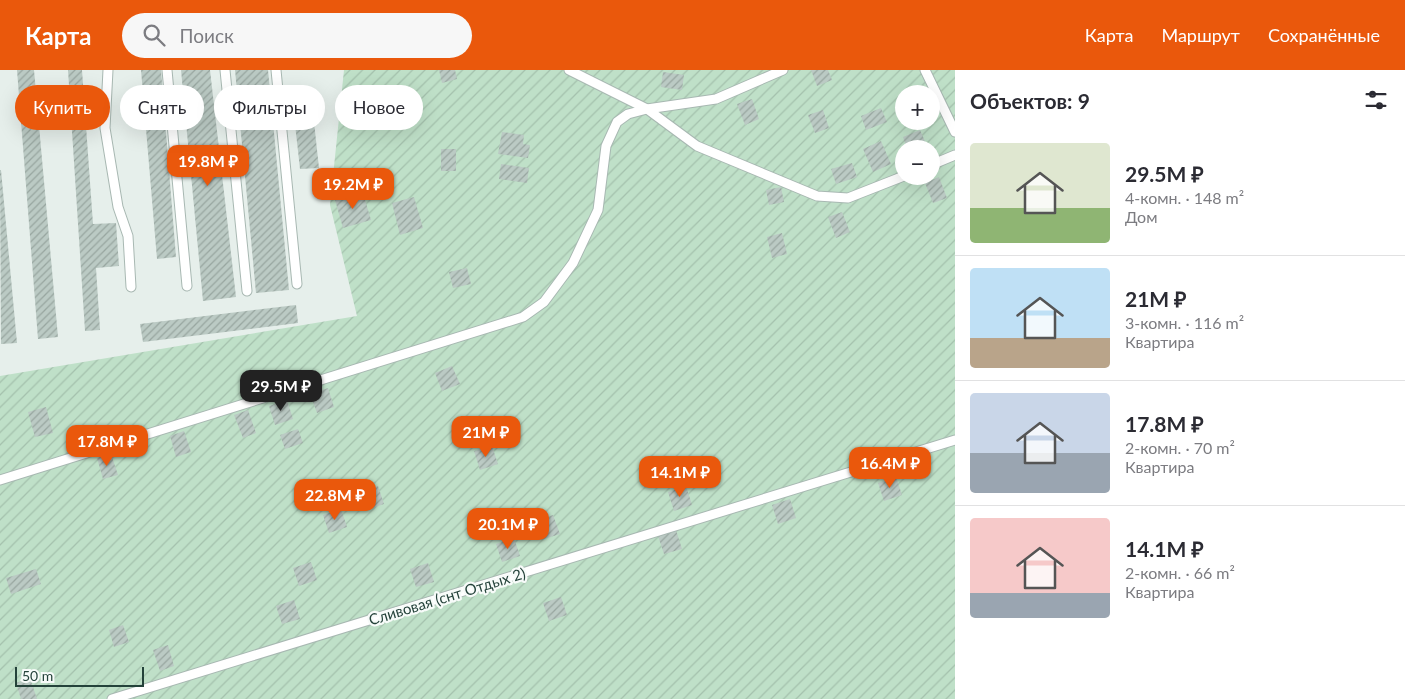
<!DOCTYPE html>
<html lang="ru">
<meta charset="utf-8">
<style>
:root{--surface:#fff;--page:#f7f7f7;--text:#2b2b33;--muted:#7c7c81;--line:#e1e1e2;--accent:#ea580c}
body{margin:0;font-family:Lato,sans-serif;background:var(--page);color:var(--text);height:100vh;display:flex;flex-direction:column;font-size:19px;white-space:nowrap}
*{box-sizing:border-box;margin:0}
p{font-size:16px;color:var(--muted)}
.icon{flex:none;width:28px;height:28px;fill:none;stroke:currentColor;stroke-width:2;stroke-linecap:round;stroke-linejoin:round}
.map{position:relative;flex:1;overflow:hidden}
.sheet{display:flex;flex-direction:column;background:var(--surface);width:450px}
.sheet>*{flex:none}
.banner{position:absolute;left:15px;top:15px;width:475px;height:45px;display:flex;gap:10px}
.buttons{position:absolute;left:895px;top:15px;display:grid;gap:10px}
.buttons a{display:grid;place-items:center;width:45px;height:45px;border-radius:50%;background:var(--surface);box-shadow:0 5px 20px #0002;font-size:25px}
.scale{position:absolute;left:15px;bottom:12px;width:129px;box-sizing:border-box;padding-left:5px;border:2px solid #24423a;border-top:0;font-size:14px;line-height:18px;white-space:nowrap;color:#24423a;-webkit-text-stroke:4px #f7fbf9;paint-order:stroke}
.price{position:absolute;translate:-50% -42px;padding:0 11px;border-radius:10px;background:var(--accent);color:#fff;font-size:16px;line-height:32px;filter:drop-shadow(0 1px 2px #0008)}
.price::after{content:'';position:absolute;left:50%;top:30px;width:15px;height:11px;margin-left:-8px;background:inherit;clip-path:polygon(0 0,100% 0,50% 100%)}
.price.active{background:#222;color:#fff}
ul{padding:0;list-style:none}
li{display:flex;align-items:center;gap:15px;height:125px;padding:0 15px}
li+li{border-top:1px solid var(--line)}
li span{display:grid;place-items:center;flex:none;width:140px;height:100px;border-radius:5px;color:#555}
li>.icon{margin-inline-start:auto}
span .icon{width:60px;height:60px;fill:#fffc;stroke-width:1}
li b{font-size:21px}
h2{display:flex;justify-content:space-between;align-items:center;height:60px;padding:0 15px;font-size:21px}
.tag{padding:0 18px;border-radius:22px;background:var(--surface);box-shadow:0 5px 20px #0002;font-size:18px;line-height:45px}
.tag.active{background:var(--accent);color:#fff}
header{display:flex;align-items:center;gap:30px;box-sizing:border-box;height:70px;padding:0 25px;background:var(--accent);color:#fff}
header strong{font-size:24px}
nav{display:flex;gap:28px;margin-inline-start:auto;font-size:18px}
.search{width:350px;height:45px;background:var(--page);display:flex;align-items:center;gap:12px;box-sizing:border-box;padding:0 18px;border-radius:28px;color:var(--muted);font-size:19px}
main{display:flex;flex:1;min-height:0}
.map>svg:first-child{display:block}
.garden{fill:url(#garden-furrows);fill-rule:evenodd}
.building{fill:url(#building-hatch)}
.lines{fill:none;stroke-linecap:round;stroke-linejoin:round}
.lane-casing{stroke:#a8b8b2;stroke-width:11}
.lane{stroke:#fff;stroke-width:9}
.labels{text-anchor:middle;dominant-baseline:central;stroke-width:4.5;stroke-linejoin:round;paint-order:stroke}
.street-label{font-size:15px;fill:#24423a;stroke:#f7fbf9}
</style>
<header>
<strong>Карта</strong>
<div class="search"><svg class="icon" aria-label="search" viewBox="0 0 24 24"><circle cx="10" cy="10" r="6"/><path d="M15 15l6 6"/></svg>Поиск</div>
<nav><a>Карта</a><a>Маршрут</a><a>Сохранённые</a></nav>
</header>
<main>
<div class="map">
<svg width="955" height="629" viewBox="0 0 955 629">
<defs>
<pattern id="garden-furrows" width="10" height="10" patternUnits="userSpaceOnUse" patternTransform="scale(1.25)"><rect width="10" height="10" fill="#bfe0c8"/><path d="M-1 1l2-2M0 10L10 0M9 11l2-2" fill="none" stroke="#a4c1ad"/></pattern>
<pattern id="building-hatch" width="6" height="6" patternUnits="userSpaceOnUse" patternTransform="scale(1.25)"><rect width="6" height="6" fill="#bbcac4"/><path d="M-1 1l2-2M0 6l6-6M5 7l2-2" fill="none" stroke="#98a6a0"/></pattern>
</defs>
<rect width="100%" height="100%" fill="#e6efeb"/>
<path class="garden" d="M 344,0 L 955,0 L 955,629 L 0,629 L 0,306 L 357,246 L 330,135 ZM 904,24 L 931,24 L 931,51 L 904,51 ZM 904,79 L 931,79 L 931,106 L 904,106 Z"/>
<g class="building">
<path d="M 17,0 L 34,0 L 58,267 L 38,269 Z"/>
<path d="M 68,0 L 82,0 L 93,154 L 116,153 L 119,196 L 96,198 L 100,260 L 85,261 Z"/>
<path d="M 141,0 L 161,0 L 176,187 L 157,189 Z"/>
<path d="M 181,0 L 210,0 L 236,227 L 203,231 Z"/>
<path d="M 235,0 L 268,0 L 289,220 L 256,223 Z"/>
<path d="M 439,0 L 455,0 L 457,9 L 442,13 Z"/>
<path d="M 811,0 L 828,0 L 832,10 L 817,16 Z"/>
<path d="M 663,2 L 684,5 L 682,20 L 661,17 Z"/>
<path d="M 752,29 L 759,49 L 745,55 L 737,34 Z"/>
<path d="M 312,34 L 319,98 L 300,99 L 293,36 Z"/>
<path d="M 881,38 L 887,52 L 866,60 L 861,46 Z"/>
<path d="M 823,40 L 829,58 L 815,63 L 808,45 Z"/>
<path d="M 920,60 L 928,78 L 907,79 L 903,67 Z"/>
<path d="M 502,62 L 524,65 L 523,74 L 530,75 L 528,88 L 498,84 Z"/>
<path d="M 881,71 L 891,94 L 873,102 L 863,79 Z"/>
<rect x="441" y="79" width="15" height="22"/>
<path d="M 852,93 L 857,107 L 836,114 L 831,99 Z"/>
<path d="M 501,94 L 529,98 L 527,113 L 499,109 Z"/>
<path d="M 0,100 L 1,100 L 17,273 L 1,274 Z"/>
<path d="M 939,107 L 947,128 L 933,133 L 925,113 Z"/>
<path d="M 781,117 L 784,132 L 769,135 L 766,120 Z"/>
<path d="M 363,123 L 371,150 L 343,158 L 335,130 Z"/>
<path d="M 414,127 L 423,158 L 400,165 L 392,133 Z"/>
<path d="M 842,142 L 850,162 L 836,168 L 828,147 Z"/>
<path d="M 782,163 L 787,184 L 772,188 L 767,167 Z"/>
<path d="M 467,198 L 471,214 L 453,218 L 449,202 Z"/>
<path d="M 296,235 L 298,253 L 143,272 L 140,254 Z"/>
<path d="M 452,296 L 460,314 L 442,321 L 435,303 Z"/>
<path d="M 328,318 L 334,337 L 317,343 L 310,324 Z"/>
<path d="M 287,330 L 293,349 L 275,355 L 269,336 Z"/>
<path d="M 46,337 L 53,363 L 35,367 L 28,342 Z"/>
<path d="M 248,340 L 256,363 L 243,368 L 234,345 Z"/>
<path d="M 298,359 L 303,373 L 285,379 L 280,365 Z"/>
<path d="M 184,361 L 191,382 L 176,387 L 170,366 Z"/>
<path d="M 492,376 L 498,394 L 480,400 L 474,381 Z"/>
<path d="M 111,384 L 118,405 L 103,409 L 97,388 Z"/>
<path d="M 896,407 L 902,425 L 884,431 L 878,413 Z"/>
<path d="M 378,416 L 384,434 L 366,440 L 360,421 Z"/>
<path d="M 686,416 L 692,435 L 674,441 L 668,422 Z"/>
<path d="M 790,429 L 796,448 L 778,454 L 772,435 Z"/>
<path d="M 341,439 L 347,457 L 329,463 L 323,445 Z"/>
<path d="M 553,445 L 560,464 L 541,470 L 535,451 Z"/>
<path d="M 676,460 L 682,479 L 664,484 L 658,466 Z"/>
<path d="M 514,468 L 520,486 L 502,492 L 496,474 Z"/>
<path d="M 311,492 L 317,510 L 299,516 L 293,498 Z"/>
<path d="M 428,493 L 434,512 L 416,517 L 410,499 Z"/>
<path d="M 36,499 L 41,514 L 11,524 L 6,508 Z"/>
<path d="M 561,527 L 567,545 L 549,551 L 543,533 Z"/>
<path d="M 294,530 L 300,549 L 282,554 L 276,536 Z"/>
<path d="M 123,555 L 129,572 L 114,577 L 109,560 Z"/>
<path d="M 168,575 L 174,596 L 160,601 L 153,580 Z"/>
<path d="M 30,608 L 37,629 L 21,629 L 16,613 Z"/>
</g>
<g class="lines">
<defs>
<g id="lane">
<path d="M 108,0 L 105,58 L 118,137 L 128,166 L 131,217"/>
<path d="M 167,0 L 187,216"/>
<path d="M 225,0 L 247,221"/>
<path d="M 276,0 L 297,214"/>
<path d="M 569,0 L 647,39 L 697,76 L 817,126 L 848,128 L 904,106"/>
<path d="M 925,0 L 955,62"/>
<path d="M 931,95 L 955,85"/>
<path d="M 0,410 L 523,247 L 544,232 L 573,193 L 598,140 L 606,76 L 617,52 L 628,44 L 647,39 L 716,29 L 783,0"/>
<path d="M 112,629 L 955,370"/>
</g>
</defs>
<use href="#lane" class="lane-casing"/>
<use href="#lane" class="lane"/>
</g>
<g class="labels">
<g class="street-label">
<text transform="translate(447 526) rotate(-17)">Сливовая (снт Отдых 2)</text>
</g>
</g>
</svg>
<div class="buttons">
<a>+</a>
<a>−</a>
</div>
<div class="scale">50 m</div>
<b class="price" style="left:208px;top:117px">19.8M ₽</b>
<b class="price" style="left:353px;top:140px">19.2M ₽</b>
<b class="price active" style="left:281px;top:342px">29.5M ₽</b>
<b class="price" style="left:486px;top:388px">21M ₽</b>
<b class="price" style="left:107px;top:397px">17.8M ₽</b>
<b class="price" style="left:890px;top:419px">16.4M ₽</b>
<b class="price" style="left:680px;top:428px">14.1M ₽</b>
<b class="price" style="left:335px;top:451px">22.8M ₽</b>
<b class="price" style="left:508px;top:480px">20.1M ₽</b>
<div class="banner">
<a class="tag active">Купить</a>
<a class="tag">Снять</a>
<a class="tag">Фильтры</a>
<a class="tag">Новое</a>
</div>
</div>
<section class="sheet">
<h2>Объектов: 9<svg class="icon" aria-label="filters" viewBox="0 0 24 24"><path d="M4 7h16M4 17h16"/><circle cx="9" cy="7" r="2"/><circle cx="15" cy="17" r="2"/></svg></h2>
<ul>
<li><span style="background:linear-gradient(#dfe7d0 65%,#8fb573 0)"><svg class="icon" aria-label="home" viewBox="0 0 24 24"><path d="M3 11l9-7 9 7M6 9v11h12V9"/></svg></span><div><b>29.5M ₽</b><p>4-комн. · 148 m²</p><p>Дом</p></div></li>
<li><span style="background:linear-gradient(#bfe0f5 70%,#b9a48a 0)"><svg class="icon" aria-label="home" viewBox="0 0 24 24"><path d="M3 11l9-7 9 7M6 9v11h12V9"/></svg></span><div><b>21M ₽</b><p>3-комн. · 116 m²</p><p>Квартира</p></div></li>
<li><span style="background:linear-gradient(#c9d6e8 60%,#9aa5b1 0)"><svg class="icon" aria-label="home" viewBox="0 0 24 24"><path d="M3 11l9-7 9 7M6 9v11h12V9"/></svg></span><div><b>17.8M ₽</b><p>2-комн. · 70 m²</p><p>Квартира</p></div></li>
<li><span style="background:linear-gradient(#f6c9c9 75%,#9aa5b1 0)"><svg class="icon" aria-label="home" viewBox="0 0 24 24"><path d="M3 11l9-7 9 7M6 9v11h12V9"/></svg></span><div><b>14.1M ₽</b><p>2-комн. · 66 m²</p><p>Квартира</p></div></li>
</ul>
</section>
</main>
